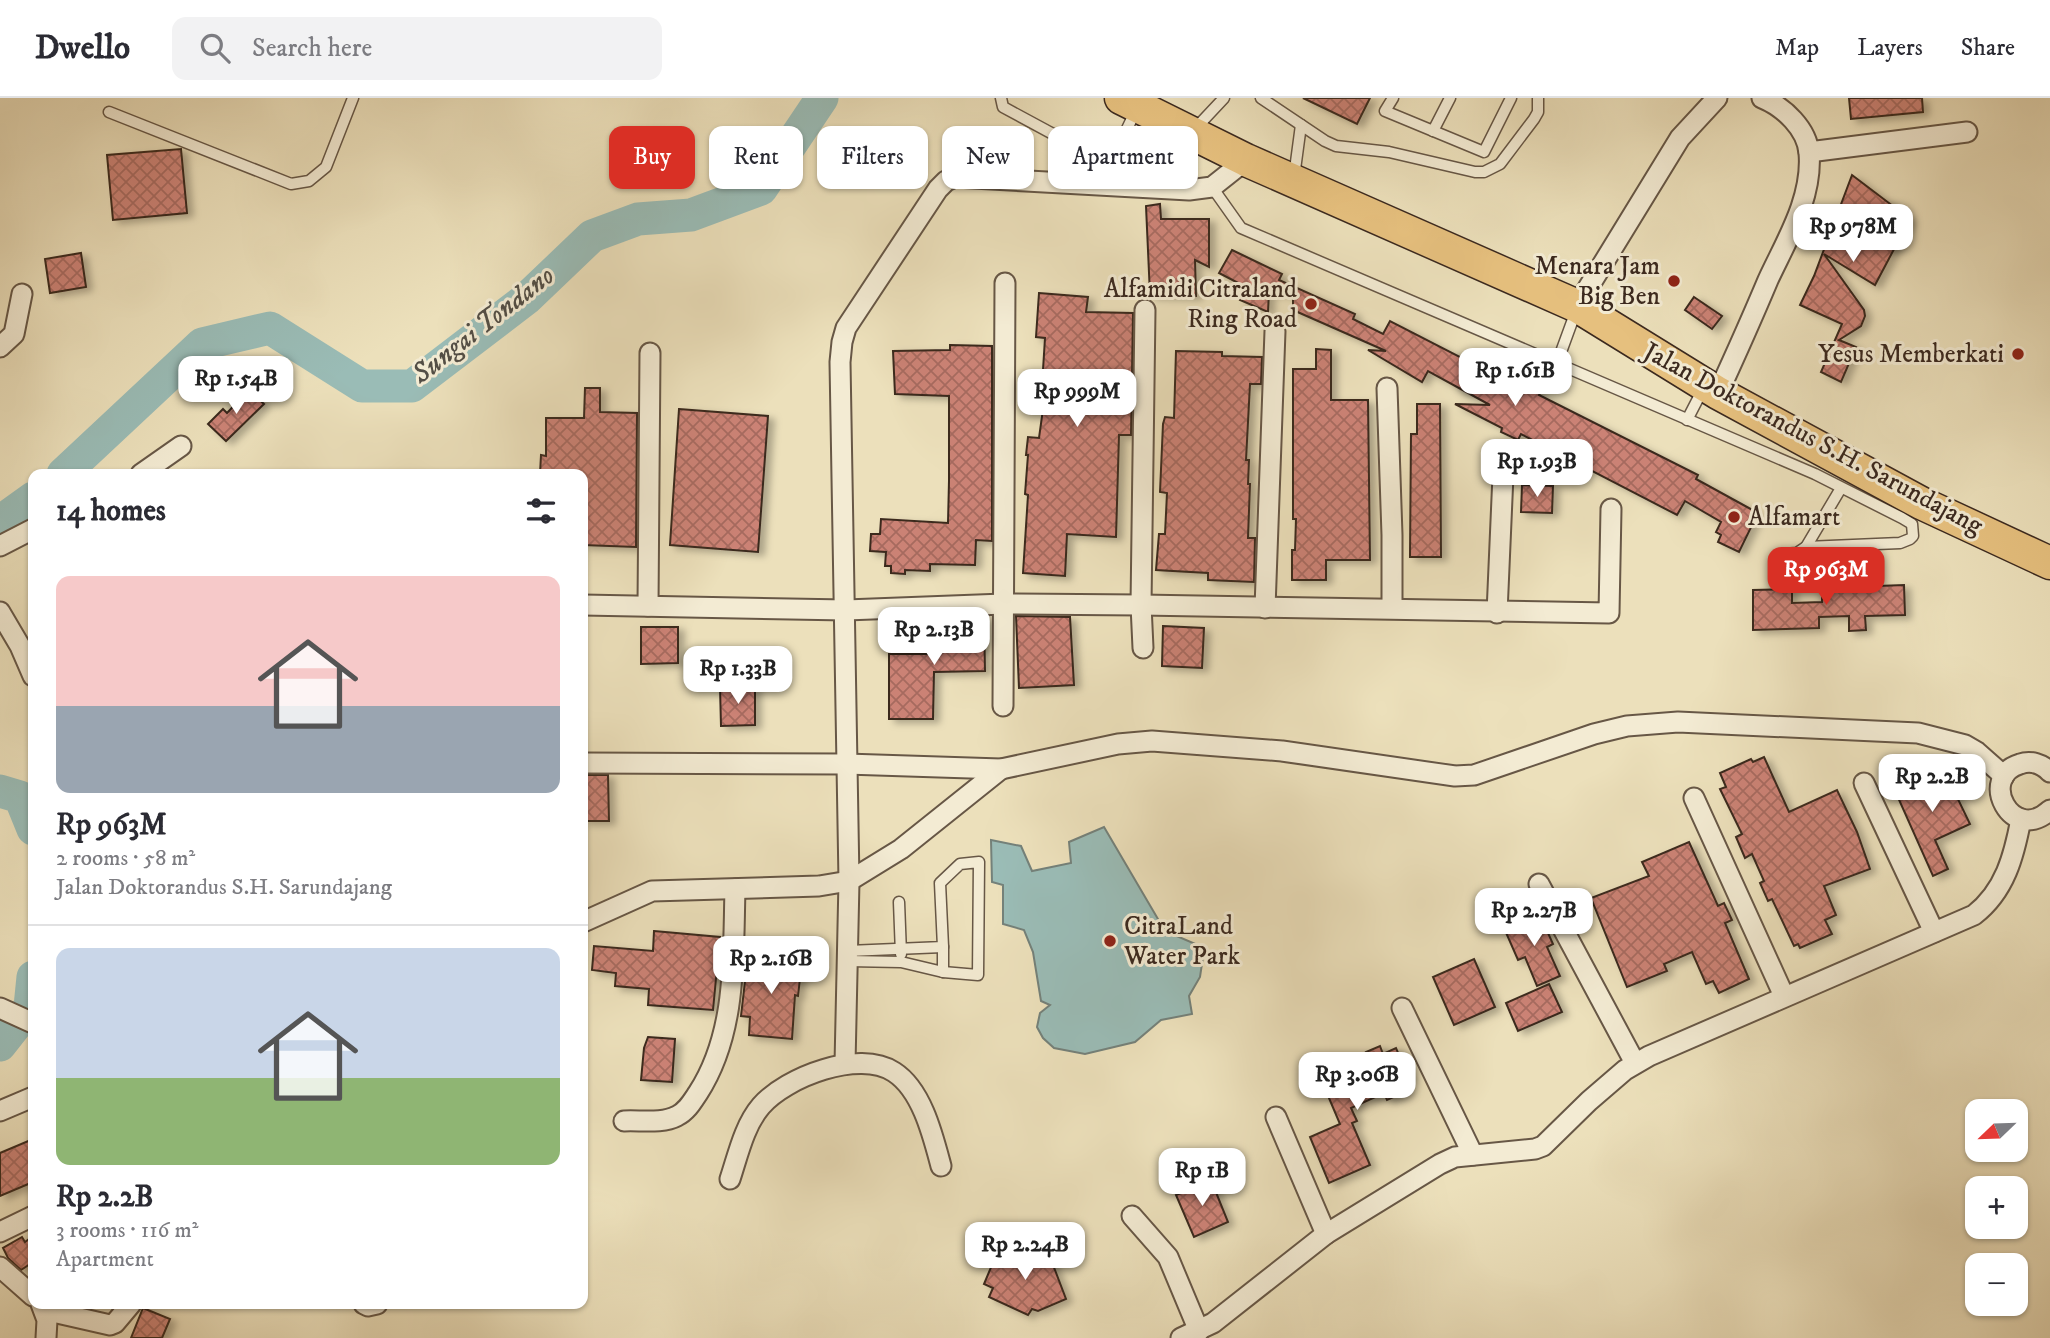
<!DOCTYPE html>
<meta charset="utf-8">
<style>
:root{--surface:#fff;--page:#f2f2f3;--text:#2b2b33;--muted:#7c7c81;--line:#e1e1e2;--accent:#d93025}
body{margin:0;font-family:"IM FELL DW Pica",serif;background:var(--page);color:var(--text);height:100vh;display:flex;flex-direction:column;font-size:26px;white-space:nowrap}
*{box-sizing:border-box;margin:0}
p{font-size:23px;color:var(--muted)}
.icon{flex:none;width:38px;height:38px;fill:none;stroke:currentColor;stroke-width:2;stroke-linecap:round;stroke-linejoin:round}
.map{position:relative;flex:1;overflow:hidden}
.sheet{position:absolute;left:28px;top:371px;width:560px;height:840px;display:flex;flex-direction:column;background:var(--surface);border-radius:14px;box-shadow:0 2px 5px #0004}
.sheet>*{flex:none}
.banner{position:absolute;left:609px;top:28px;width:665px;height:63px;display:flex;gap:14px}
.needle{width:46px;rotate:247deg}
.tools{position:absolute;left:1965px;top:1001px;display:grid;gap:14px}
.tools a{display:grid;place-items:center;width:63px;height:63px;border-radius:14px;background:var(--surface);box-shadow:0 2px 5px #0004;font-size:35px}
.price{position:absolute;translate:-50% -60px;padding:0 16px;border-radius:14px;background:#fff;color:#222;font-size:23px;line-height:46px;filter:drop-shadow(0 2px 4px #0008)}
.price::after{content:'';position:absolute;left:50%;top:42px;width:21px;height:16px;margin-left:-10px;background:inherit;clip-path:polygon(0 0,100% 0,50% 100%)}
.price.current{background:var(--accent);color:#fff}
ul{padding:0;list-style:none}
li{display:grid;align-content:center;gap:14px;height:371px;padding:0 28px}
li+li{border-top:2px solid var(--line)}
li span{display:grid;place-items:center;height:217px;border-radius:14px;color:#555}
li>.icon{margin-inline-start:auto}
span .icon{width:126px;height:126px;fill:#fffc;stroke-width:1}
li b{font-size:30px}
h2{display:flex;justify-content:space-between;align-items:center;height:84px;padding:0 28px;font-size:30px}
.pill{padding:0 24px;border-radius:14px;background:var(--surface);box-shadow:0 2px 5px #0004;font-size:24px;line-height:63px}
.pill.current{background:var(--accent);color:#fff}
header{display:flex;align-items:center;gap:42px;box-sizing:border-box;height:98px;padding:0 35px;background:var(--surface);border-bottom:2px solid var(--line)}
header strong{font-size:33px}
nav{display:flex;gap:38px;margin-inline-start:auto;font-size:24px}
.search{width:490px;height:63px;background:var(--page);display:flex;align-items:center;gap:18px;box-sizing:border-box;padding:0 24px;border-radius:14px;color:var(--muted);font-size:26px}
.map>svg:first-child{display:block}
.water{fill:#9abcb6;stroke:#74817a;stroke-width:2}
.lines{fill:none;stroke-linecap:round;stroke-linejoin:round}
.river{stroke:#9abcb6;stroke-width:33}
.building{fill:url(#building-cross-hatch);stroke:#3b291f;stroke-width:2;filter:url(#shadow)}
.service-casing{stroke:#675746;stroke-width:13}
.minor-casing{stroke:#675746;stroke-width:23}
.trunk-casing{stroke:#3b291f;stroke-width:35}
.service{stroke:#f3ebd3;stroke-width:10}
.minor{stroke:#f3ebd3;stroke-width:19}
.trunk{stroke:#e6c07e;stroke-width:32}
.poi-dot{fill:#8f2418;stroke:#f3ebd3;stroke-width:2.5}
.labels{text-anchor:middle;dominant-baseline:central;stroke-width:6;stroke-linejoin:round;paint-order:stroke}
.poi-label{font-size:26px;fill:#3b291f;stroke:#f3ebd3;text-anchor:end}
.street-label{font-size:26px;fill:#3b291f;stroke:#f3ebd3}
.water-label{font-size:28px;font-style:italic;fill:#534e45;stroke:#f3ebd3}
</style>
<header>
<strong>Dwello</strong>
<div class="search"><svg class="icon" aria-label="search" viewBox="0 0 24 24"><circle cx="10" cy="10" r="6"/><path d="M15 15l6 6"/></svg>Search here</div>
<nav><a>Map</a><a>Layers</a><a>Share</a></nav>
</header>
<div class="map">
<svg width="2050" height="1240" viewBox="0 0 2050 1240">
<defs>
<pattern id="building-cross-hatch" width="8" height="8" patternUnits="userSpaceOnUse" patternTransform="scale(1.75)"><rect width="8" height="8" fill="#cb8274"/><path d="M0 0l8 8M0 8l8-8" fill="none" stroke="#a66a5f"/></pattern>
<filter id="shadow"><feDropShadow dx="6" dy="3.5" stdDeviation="3.5" flood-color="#0004"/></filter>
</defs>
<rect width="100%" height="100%" fill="#ece0bb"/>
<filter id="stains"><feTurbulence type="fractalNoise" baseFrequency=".00286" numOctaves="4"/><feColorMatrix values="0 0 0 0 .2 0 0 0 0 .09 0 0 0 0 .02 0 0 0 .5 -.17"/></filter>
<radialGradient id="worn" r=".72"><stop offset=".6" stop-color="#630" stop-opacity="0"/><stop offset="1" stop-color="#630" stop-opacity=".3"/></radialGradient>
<path class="water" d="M 1104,729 L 1165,833 L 1200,848 L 1203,859 L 1200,879 L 1189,898 L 1192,916 L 1161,922 L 1135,944 L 1085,956 L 1054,950 L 1043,940 L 1037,929 L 1040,915 L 1050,907 L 1041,903 L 1033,854 L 1024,832 L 1003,826 L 1003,787 L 992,784 L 991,742 L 1021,748 L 1032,773 L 1071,765 L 1069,744 Z"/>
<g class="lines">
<g class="river">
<path d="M 63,376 L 202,246 L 270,230 L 362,288 L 412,288 L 526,201 L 592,138 L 638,121 L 691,117 L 761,91 L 822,0"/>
<path d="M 0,424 L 33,400"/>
<path d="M 0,693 L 20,699 L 33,731"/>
<path d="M 0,947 L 30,909 L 33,879"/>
</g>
</g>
<g class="building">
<path d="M 1303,0 L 1370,0 L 1357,26 Z"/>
<path d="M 1849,0 L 1922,0 L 1923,14 L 1851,21 Z"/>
<path d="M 181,51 L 187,115 L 113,122 L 107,57 Z"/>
<path d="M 1852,77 L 1910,121 L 1875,187 L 1824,156 L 1864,212 L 1865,218 L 1861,228 L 1839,242 L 1856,249 L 1841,284 L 1821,274 L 1842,226 L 1800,207 L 1814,178 Z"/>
<path d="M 1160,106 L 1161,121 L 1209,121 L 1209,169 L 1195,162 L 1196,198 L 1150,197 L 1146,108 Z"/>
<path d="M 1232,152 L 1282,176 L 1279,182 L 1355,216 L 1353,221 L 1383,236 L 1390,223 L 1520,290 L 1523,284 L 1541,293 L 1539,297 L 1698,377 L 1696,381 L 1758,415 L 1739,454 L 1718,444 L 1721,437 L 1716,434 L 1721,424 L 1685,403 L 1677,417 L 1521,336 L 1518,342 L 1501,334 L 1502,330 L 1455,306 L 1490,307 L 1428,273 L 1422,284 L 1368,252 L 1386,253 L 1293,212 L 1293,195 L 1269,194 L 1268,214 L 1240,202 L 1246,189 L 1219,175 Z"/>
<path d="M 81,155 L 86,189 L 50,195 L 45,161 Z"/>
<path d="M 1039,195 L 1088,199 L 1086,214 L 1133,215 L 1131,337 L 1119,337 L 1116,439 L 1067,436 L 1065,478 L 1023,475 L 1028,397 L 1025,396 L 1028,357 L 1026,357 L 1028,339 L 1039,340 L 1044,304 L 1041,304 L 1045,240 L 1036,239 Z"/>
<path d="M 1694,199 L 1722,218 L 1712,231 L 1685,212 Z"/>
<path d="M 950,247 L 992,248 L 992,443 L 976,442 L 975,467 L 930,466 L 930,473 L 905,472 L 905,476 L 891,475 L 891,468 L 885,468 L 886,454 L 870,453 L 871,436 L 880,436 L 881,421 L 948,425 L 949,383 L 949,298 L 895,296 L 893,253 L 950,252 Z"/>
<path d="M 1316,251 L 1331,252 L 1331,302 L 1368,302 L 1370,462 L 1326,462 L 1326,482 L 1292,482 L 1292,452 L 1295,452 L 1296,421 L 1293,421 L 1293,271 L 1316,271 Z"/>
<path d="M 1176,253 L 1222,254 L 1222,258 L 1262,259 L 1261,286 L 1250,286 L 1246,362 L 1249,362 L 1248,386 L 1250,386 L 1248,440 L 1255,440 L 1254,484 L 1208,482 L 1208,475 L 1156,472 L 1159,436 L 1165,436 L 1167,395 L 1160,394 L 1163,326 L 1165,319 L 1174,320 Z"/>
<path d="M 585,290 L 600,290 L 600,314 L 637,315 L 636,449 L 583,447 L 583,376 L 540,376 L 541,357 L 546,358 L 546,320 L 584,320 Z"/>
<path d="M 249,292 L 264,306 L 226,343 L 208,326 L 223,311 L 227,315 Z"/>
<path d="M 1417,306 L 1440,306 L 1441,459 L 1410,459 L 1411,336 L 1417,336 Z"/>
<path d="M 679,311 L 768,318 L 758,454 L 670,447 Z"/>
<path d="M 1522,387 L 1553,388 L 1552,415 L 1521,414 Z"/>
<path d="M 1904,487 L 1905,517 L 1865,518 L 1866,532 L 1849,533 L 1849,518 L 1819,519 L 1819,530 L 1753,532 L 1753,492 L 1792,491 L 1792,505 L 1822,504 L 1822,490 Z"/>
<path d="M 1016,518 L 1070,519 L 1074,587 L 1019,590 Z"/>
<path d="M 984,519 L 985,573 L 934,574 L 933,621 L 889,621 L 889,556 L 937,556 L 936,521 Z"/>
<path d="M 1163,528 L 1204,530 L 1202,570 L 1162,568 Z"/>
<path d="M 641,529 L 678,529 L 678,565 L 641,566 Z"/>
<path d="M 720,589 L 755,589 L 755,627 L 721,628 Z"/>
<path d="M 1764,659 L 1789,714 L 1837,692 L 1857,734 L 1870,771 L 1824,788 L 1836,817 L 1825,822 L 1832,836 L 1800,850 L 1798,846 L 1794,848 L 1772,801 L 1768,803 L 1760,785 L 1764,783 L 1752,756 L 1745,760 L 1736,739 L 1742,736 L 1720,691 L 1726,689 L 1720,675 L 1751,661 L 1753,664 Z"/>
<path d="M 1942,668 L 1970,726 L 1935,742 L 1948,771 L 1933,778 L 1896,695 L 1906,690 L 1904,686 Z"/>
<path d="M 583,677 L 608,677 L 609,723 L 583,723 Z"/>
<path d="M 1689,744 L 1718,808 L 1724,805 L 1732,822 L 1725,825 L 1749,881 L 1719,895 L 1713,883 L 1706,886 L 1692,854 L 1664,866 L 1667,873 L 1627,889 L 1591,800 L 1649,778 L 1642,764 Z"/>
<path d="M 1539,815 L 1553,846 L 1547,849 L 1560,878 L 1537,888 L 1525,859 L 1518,862 L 1504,830 Z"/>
<path d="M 654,833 L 720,839 L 713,912 L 648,907 L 649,891 L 615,888 L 616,875 L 592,872 L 594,848 L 653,853 Z"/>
<path d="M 748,857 L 802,863 L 798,898 L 795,897 L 792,941 L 749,937 L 750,919 L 741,918 Z"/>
<path d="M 1474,861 L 1495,909 L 1454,927 L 1433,879 Z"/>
<path d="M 1549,886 L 1562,914 L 1518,933 L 1506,905 Z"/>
<path d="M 648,939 L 675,941 L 672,984 L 641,982 L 644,950 Z"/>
<path d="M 1380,948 L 1383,956 L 1396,950 L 1409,980 L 1403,983 L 1407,993 L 1387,1002 L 1384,995 L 1351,1010 L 1357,1023 L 1352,1025 L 1370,1067 L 1329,1085 L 1310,1039 L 1340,1026 L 1326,993 L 1360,979 L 1356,970 L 1371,964 L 1366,954 Z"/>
<path d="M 33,1041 L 33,1084 L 0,1098 L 0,1055 Z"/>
<path d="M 1211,1082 L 1228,1124 L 1194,1139 L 1176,1097 Z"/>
<path d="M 33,1138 L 33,1164 L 21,1172 L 8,1160 L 3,1150 L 22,1139 L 25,1144 Z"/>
<path d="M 1024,1147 L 1050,1159 L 1066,1201 L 1038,1213 L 1032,1211 L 1028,1217 L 989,1199 L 993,1190 L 984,1186 L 997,1155 L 1019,1162 Z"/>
<path d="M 143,1210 L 170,1221 L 162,1240 L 131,1240 Z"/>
</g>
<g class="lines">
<defs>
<g id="service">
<path d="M 1001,0 L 1003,9 L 1090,56 C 1101,58 1108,60 1117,52 L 1136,12"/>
<path d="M 1261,0 L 1325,43 L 1336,48 L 1389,54 L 1475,74 L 1484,74 L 1500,66 L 1534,21 L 1538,14 L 1538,0"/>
<path d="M 1393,0 L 1385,13 L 1484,54 L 1511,0"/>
<path d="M 109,14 L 291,86 L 309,83 L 326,69 L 353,0"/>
<path d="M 1194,32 L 1224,0"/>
<path d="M 1433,33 L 1450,0"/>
<path d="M 1294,79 L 1301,27"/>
<path d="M 1212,89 L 1241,130 L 1815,376 L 1902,420 L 1912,426 L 1913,438 L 1910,441 L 1900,445 L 1806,449"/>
<path d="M 1557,265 L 1576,213"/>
<path d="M 1687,322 L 1703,291"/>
<path d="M 1784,456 L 1797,455 L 1806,449 L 1841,390"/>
<path d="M 899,804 L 901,856"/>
<path d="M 848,853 L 943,849 L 940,785 L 960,766 L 979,764 L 978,877 L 943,874"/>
<path d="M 848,863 L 901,864 L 943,874 L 943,849"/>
</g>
<g id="minor">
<path d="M 1809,54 L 1967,34"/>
<path d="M 1577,208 L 1680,40 L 1717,0"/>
<path d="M 0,249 L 14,236 L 22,196"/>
<path d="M 1387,290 L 1392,437 L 1392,510"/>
<path d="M 1718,295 C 1735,258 1752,220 1768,182 C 1786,143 1813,100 1809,55 C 1807,31 1784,9 1762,0"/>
<path d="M 141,376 L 181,348"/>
<path d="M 0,448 L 33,431"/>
<path d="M 583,507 L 846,512 L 1004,506 L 1141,507 L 1609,515 L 1611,411"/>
<path d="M 648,508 L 650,255"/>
<path d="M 1265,510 L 1275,233"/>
<path d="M 0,514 L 20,548 L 33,578"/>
<path d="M 1497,515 L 1504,354"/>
<path d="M 1143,550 L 1141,507 L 1145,212"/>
<path d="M 1003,608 L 1005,185"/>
<path d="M 583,665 L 846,666 L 1001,671 L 1118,646 L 1152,643 L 1282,653 L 1455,678 L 1474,677 L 1594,636 L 1627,628 L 1678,624 L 1918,635 L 1965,647 L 1977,654 L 2004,678"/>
<path d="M 2050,674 C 2042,666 2031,662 2020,666 C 1977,679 2012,747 2050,712"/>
<path d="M 1864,685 L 1934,834"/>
<path d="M 1694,700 L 1784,898"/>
<path d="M 1539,786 L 1635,965"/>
<path d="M 583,824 L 652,793 L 819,788 L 849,783 L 901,751 L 1001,671"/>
<path d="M 0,910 L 33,925"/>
<path d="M 1402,910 L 1473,1057"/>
<path d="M 845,966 L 849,783 L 840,264 L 842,244 L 846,230 L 938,91 L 946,83 L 955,79 L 1189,92 L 1212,89 L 1246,62"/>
<path d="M 0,1013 L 33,999"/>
<path d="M 1276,1019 L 1326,1136"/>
<path d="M 624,1023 C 640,1022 662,1026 677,1018 C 687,1013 692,1004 698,995 C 737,935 733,859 735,791"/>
<path d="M 730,1081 C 738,1057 744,1028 761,1008 C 786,979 859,951 894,974 C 922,992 933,1038 941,1068"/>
<path d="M 1132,1118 L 1168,1159 L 1199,1233"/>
<path d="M 0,1134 L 33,1118"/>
<path d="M 0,1169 L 33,1198"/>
<path d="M 41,1206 L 47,1222 L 46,1240"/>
<path d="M 364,1206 L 368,1208 L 377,1206"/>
<path d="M 44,1212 L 110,1227 L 115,1225 L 131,1206"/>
<path d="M 1181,1240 L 1213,1225 L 1326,1136 L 1440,1066 L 1455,1059 L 1535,1051 L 1543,1048 L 1589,1003 L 1625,972 L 1649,958 L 1974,817 C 2005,793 2014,758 2021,721"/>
</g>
<path id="trunk" d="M 1121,0 L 1246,62 L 1577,208 L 1718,295 L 1921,405 L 2050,465"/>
</defs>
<use href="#service" class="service-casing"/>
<use href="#minor" class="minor-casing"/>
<use href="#trunk" class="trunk-casing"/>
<use href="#service" class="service"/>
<use href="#minor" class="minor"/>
<use href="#trunk" class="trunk"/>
</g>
<g class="poi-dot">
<circle cx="1674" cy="183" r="7"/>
<circle cx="1311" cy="206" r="7"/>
<circle cx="2018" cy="256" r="7"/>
<circle cx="1734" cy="419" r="7"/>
<circle cx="1110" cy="843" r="7"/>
</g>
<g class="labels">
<g class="poi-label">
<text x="1660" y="168">Menara Jam<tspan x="1660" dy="30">Big Ben</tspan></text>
<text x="1297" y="191">Alfamidi Citraland<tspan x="1297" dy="30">Ring Road</tspan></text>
<text x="2004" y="256">Yesus Memberkati</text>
<text x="1748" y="419" text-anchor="start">Alfamart</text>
<text x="1124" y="828" text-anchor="start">CitraLand<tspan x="1124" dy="30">Water Park</tspan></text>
</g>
<g class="street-label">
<text transform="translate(1813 341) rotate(28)">Jalan Doktorandus S.H. Sarundajang</text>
</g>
<g class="water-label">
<text transform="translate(483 227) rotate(-38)">Sungai Tondano</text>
</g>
</g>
<rect width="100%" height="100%" filter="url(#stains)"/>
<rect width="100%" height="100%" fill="url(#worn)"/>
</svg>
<div class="tools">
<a><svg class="needle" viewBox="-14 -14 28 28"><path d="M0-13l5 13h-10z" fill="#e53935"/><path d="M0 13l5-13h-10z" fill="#7c7c81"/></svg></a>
<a>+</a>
<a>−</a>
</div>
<b class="price" style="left:1853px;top:166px">Rp 978M</b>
<b class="price" style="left:1515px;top:310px">Rp 1.61B</b>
<b class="price" style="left:236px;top:318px">Rp 1.54B</b>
<b class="price" style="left:1077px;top:331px">Rp 999M</b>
<b class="price" style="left:1537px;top:401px">Rp 1.93B</b>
<b class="price current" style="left:1826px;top:509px">Rp 963M</b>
<b class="price" style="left:934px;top:569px">Rp 2.13B</b>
<b class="price" style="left:738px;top:608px">Rp 1.33B</b>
<b class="price" style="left:1932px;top:716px">Rp 2.2B</b>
<b class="price" style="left:1534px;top:850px">Rp 2.27B</b>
<b class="price" style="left:771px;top:898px">Rp 2.16B</b>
<b class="price" style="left:1357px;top:1014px">Rp 3.06B</b>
<b class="price" style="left:1202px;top:1110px">Rp 1B</b>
<b class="price" style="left:1025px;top:1184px">Rp 2.24B</b>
<div class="banner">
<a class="pill current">Buy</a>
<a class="pill">Rent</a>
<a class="pill">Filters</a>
<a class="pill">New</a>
<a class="pill">Apartment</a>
</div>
<section class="sheet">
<h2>14 homes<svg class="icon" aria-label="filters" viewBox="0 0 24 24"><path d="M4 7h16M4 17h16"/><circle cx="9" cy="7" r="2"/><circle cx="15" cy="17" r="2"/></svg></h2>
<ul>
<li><span style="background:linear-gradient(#f6c9c9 60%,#9aa5b1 0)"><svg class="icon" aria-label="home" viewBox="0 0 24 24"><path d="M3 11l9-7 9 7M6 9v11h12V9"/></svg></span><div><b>Rp 963M</b><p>2 rooms · 58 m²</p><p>Jalan Doktorandus S.H. Sarundajang</p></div></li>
<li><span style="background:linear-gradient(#c9d6e8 60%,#8fb573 0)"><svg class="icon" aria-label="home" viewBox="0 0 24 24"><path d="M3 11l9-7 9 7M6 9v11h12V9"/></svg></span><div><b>Rp 2.2B</b><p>3 rooms · 116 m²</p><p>Apartment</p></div></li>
</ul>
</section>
</div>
